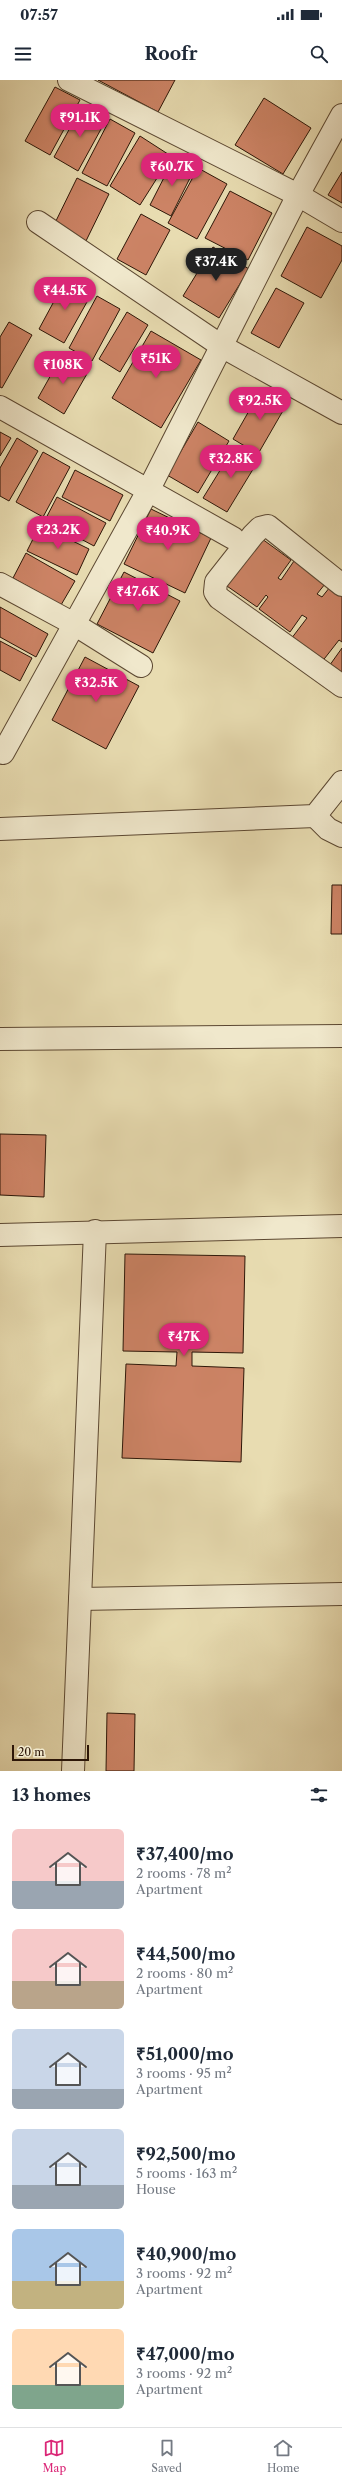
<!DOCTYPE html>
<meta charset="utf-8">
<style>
:root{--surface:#fff;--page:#f2f2f3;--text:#1f2937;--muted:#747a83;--line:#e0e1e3;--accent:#db2777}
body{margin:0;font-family:"Libre Caslon Text",serif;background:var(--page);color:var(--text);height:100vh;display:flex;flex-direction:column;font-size:15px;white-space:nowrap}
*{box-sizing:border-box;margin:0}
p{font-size:13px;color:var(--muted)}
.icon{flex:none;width:22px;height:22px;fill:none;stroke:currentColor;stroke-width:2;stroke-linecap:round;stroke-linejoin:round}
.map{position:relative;height:1691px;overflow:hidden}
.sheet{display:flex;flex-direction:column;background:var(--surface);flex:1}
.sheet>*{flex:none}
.scale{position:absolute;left:12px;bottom:10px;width:77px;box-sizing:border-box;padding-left:4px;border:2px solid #2e1708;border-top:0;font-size:11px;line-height:14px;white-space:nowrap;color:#2e1708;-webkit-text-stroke:3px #f0e8cc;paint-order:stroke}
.price{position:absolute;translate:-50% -34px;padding:0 9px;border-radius:14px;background:var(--accent);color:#fff;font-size:13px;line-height:26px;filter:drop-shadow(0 1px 2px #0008)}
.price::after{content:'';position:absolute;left:50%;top:24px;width:12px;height:9px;margin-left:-6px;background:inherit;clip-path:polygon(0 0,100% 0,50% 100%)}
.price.selected{background:#222;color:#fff}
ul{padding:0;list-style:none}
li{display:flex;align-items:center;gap:12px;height:100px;padding:0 12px}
li span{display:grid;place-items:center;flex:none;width:112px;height:80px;border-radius:6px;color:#555}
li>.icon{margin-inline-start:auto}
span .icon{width:48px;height:48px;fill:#fffc;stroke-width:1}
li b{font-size:17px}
h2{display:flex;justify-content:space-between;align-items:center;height:48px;padding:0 12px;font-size:17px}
.status{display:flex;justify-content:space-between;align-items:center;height:28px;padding:0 20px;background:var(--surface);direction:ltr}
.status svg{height:11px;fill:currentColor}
header{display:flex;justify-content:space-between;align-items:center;height:52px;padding:0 12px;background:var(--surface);font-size:18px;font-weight:700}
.tab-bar{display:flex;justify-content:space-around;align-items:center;height:56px;border-top:1px solid var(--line);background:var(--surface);font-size:11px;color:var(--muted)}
.tab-bar a{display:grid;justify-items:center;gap:2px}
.tab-bar .selected{color:var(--accent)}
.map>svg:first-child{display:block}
.building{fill:#cc8365;stroke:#2e1708}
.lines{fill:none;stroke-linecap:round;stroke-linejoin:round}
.minor-casing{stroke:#5c4832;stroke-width:24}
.minor{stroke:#f0e8cc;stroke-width:22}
</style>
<div class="status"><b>07:57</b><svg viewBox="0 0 49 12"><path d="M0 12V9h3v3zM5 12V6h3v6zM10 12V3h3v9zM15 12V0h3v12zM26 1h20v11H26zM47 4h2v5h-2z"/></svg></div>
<header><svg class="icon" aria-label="menu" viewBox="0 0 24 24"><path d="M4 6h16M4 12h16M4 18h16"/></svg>Roofr<svg class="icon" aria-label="search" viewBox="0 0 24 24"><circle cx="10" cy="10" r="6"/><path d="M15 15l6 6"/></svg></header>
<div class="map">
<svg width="342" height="1691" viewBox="0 0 342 1691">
<rect width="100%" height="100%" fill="#e8dcb1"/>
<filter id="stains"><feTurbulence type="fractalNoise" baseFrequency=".005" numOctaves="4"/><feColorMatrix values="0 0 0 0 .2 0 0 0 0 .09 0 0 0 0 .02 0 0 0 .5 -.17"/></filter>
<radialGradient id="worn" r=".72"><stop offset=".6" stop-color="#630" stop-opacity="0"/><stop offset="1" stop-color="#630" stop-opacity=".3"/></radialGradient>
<g class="building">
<path d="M 98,0 L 175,0 L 158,32 Z"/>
<path d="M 55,7 L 80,20 L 50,75 L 25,61 Z"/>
<path d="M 264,18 L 311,48 L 283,94 L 235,65 Z"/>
<path d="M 82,26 L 106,40 L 78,91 L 54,77 Z"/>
<path d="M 110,39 L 135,53 L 107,106 L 82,93 Z"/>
<path d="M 140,56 L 171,76 L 140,125 L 110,106 Z"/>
<path d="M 174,78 L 195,88 L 171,136 L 150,125 Z"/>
<path d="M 198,88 L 227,104 L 197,159 L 168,143 Z"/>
<path d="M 342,92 L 342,123 L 328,115 Z"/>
<path d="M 77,98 L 109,114 L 84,165 L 52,149 Z"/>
<path d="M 230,111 L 272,133 L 248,180 L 205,158 Z"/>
<path d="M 141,134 L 170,150 L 146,195 L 117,179 Z"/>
<path d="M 307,147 L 342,166 L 342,180 L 321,218 L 281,196 Z"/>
<path d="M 213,167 L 249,189 L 219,238 L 183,216 Z"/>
<path d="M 66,199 L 92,213 L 64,263 L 39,249 Z"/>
<path d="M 276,208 L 304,223 L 279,268 L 251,253 Z"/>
<path d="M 97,216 L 120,229 L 92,281 L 69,268 Z"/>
<path d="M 127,232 L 148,245 L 120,292 L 99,279 Z"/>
<path d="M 9,242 L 32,255 L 2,308 L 0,307 L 0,257 Z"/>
<path d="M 151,251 L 201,280 L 161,348 L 112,318 Z"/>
<path d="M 61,277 L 88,292 L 64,334 L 38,318 Z"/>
<path d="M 262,308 L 288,322 L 258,374 L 233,359 Z"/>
<path d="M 198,342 L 229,361 L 198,413 L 167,395 Z"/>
<path d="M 0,352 L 11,358 L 0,376 Z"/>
<path d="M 17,358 L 38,371 L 9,421 L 0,416 L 0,388 Z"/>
<path d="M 235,366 L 258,381 L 227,432 L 203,418 Z"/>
<path d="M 43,372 L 70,387 L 43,437 L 16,422 Z"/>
<path d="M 75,390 L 123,415 L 110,441 L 62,417 Z"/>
<path d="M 57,417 L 106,443 L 94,466 L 45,440 Z"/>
<path d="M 151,429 L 211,458 L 185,513 L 124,484 Z"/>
<path d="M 40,445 L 89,469 L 77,495 L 27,471 Z"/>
<path d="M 258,456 L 291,480 L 278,498 L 281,500 L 294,481 L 325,504 L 317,514 L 322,517 L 330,507 L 342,516 L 342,562 L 339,560 L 321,583 L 291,559 L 307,538 L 302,535 L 290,552 L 259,529 L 268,517 L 266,515 L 257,527 L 224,504 Z"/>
<path d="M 26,473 L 75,501 L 61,525 L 13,498 Z"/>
<path d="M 124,492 L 180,521 L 153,573 L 97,544 Z"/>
<path d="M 0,527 L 48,554 L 36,577 L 0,557 Z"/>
<path d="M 0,561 L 32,578 L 20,601 L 0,590 Z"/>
<path d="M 342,568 L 342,600 L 327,589 Z"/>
<path d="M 85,577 L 139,606 L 106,669 L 52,640 Z"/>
<path d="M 332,805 L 342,805 L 342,854 L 331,854 Z"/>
<path d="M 0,1054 L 46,1055 L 44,1117 L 0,1115 Z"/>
<path d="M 125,1174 L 245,1176 L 243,1273 L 192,1272 L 192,1286 L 244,1288 L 241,1382 L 122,1378 L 126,1284 L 176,1286 L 177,1272 L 123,1271 Z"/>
<path d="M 107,1633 L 135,1634 L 134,1691 L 106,1691 Z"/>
</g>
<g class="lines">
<defs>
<g id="minor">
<path d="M 69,0 L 298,115 L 342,141"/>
<path d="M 38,142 L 223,267 L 342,333"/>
<path d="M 0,327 L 233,458"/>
<path d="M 0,504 L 74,544 L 141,586"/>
<path d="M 342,505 L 268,446 L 260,448 L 253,455 L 216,502 L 215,512 L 219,518 L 342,606"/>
<path d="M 3,673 L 149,409 L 298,115 L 342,35"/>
<path d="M 315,736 L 328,749 L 342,756"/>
<path d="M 0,749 L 315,736 L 342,702"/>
<path d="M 0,959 L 342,956"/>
<path d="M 0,1155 L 342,1146"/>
<path d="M 80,1519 L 342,1514"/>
<path d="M 73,1691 L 95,1151"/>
</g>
</defs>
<use href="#minor" class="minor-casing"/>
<use href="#minor" class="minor"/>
</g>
<rect width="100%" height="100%" filter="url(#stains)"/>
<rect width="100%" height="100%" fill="url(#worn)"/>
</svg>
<div class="scale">20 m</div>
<b class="price" style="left:80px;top:58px">₹91.1K</b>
<b class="price" style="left:172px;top:107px">₹60.7K</b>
<b class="price selected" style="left:216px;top:202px">₹37.4K</b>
<b class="price" style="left:65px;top:231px">₹44.5K</b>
<b class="price" style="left:156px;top:299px">₹51K</b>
<b class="price" style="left:63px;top:305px">₹108K</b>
<b class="price" style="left:260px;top:341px">₹92.5K</b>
<b class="price" style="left:231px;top:399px">₹32.8K</b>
<b class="price" style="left:58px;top:470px">₹23.2K</b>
<b class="price" style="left:168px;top:471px">₹40.9K</b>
<b class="price" style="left:138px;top:532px">₹47.6K</b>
<b class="price" style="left:96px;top:623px">₹32.5K</b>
<b class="price" style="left:184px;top:1277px">₹47K</b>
</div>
<section class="sheet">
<h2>13 homes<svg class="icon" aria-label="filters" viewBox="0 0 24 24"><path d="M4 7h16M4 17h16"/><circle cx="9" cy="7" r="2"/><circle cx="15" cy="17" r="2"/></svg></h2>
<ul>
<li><span style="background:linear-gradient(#f6c9c9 65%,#9aa5b1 0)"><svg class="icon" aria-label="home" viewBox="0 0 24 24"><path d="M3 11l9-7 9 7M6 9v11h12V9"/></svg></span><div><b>₹37,400/mo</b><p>2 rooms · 78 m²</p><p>Apartment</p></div></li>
<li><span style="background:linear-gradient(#f6c9c9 65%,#b9a48a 0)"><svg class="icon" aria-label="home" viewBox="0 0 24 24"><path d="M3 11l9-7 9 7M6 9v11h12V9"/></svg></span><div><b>₹44,500/mo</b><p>2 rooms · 80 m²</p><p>Apartment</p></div></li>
<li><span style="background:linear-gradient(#c9d6e8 75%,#9aa5b1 0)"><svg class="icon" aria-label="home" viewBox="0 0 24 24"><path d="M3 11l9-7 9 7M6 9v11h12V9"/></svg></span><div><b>₹51,000/mo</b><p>3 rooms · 95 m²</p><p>Apartment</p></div></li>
<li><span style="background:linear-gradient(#c9d6e8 70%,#9aa5b1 0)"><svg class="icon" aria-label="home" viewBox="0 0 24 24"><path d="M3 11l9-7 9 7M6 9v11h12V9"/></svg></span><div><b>₹92,500/mo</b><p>5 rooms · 163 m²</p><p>House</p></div></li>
<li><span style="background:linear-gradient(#a9c7e8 65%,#c2b280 0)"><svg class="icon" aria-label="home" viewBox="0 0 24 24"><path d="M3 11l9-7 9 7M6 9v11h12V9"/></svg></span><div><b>₹40,900/mo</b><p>3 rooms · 92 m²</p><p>Apartment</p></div></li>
<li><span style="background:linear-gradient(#ffd9b3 70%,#7fa58c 0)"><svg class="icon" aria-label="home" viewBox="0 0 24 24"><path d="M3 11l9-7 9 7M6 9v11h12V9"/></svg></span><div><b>₹47,000/mo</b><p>3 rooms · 92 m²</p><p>Apartment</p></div></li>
</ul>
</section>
<nav class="tab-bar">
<a class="selected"><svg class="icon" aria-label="map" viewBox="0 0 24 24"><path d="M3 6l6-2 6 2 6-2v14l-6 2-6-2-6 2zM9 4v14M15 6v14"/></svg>Map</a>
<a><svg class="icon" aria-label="saved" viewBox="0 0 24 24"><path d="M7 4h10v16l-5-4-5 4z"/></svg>Saved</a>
<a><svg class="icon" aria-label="home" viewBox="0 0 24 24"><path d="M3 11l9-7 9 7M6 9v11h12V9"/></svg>Home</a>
</nav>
